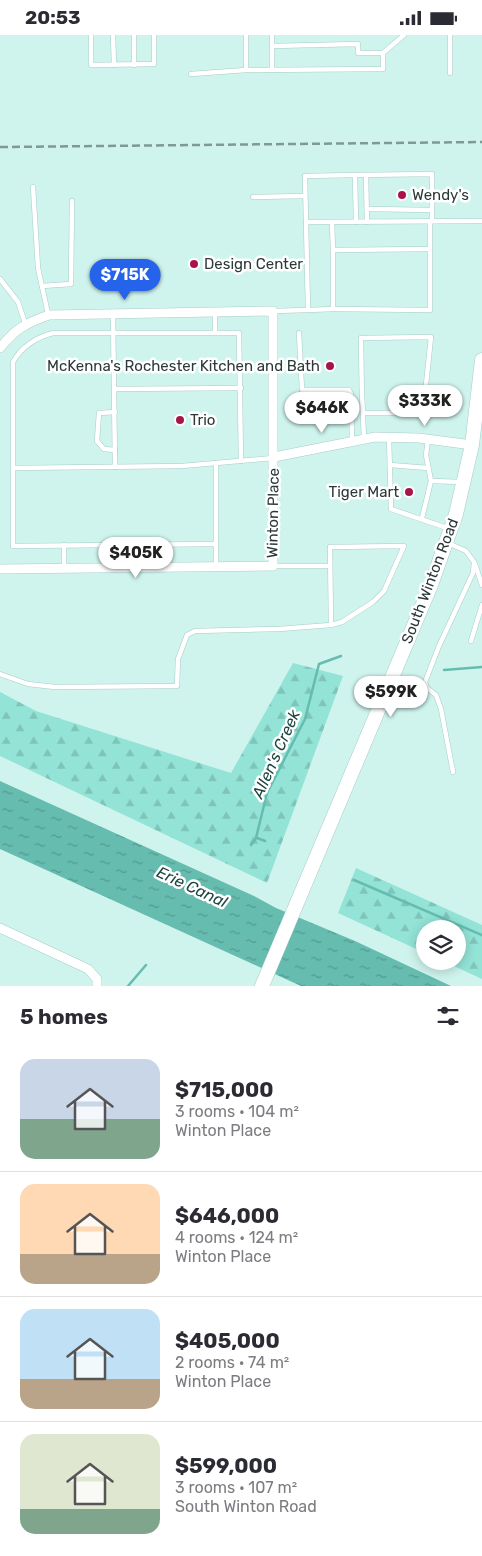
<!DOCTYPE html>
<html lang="en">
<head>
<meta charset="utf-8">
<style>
  :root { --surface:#fff; --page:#f7f7f7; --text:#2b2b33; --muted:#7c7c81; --line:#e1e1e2; --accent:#2563eb }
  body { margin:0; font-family:Rubik,sans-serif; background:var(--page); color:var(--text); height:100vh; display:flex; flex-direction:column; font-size:19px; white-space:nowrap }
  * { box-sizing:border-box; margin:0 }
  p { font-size:16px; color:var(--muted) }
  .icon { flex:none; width:28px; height:28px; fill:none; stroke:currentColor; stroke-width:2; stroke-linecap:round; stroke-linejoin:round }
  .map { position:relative; height:951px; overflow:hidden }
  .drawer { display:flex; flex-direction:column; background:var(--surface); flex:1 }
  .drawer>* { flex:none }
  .fabs { position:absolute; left:416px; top:885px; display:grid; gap:10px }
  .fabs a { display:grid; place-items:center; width:50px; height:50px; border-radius:50%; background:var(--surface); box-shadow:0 2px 12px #0003; font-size:25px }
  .price { position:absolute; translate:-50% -42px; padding:0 11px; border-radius:18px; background:#fff; color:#222; font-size:16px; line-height:32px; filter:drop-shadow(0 1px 2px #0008) }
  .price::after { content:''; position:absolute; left:50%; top:30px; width:15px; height:11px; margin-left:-8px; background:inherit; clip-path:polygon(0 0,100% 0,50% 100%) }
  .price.selected { background:var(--accent); color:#fff }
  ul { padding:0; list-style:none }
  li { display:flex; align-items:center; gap:15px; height:125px; padding:0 20px }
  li+li { border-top:1px solid var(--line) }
  li span { display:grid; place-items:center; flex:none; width:140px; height:100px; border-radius:15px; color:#555 }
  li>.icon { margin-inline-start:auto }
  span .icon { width:60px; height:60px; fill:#fffc; stroke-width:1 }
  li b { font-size:21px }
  h2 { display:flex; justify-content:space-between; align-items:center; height:60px; padding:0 20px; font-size:21px }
  .status { display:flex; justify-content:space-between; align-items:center; height:35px; padding:0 25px; background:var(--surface); direction:ltr }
  .status svg { height:14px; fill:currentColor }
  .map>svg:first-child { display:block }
</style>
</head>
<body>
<div class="status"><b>20:53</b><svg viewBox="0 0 49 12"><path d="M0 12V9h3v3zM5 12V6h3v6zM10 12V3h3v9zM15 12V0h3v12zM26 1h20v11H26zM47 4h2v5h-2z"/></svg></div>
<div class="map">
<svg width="482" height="951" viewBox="0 0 482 951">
  <defs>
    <pattern id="forest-firs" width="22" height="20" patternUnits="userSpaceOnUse" patternTransform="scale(1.25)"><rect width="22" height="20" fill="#93e3d7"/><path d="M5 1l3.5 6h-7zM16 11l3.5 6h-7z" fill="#7fc4b9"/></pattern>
    <pattern id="water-ripples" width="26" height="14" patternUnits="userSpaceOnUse" patternTransform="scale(1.25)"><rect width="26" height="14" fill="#65bcaf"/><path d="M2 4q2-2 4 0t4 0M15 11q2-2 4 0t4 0" fill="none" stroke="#539a8f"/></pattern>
  </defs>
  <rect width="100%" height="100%" fill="#cff4ee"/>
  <g fill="url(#forest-firs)">
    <path d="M293 628 343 641 267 848 0 721V657L36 676 231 738Z"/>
    <path d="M356 833 482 890V944L443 926H458V894H425V918L338 878Z"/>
  </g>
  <path fill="url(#water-ripples)" d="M0 746 254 861 276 873 355 906 451 951H301L0 814Z"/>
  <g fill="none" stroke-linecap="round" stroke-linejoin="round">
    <g stroke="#65bcaf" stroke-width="2.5">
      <path d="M444 635 482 632"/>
      <path d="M257 803 265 806"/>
      <path d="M251 810 256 803 267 758 305 684 319 629 341 621"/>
      <path d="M354 845 482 900"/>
      <path d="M128 951 146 930"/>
    </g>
    <defs>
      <g id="lane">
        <path d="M91 0V30L154 29V0"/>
        <path d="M113 0 114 30"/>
        <path d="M134 0V30"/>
        <path d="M246 0V35"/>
        <path d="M272 0V11L358 9V18H383L404 0"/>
        <path d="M450 0V38"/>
        <path d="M272 11V35"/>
        <path d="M191 39 246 35 383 34V18"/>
        <path d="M366 140 367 187"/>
        <path d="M33 152 38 233 48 279"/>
        <path d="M253 162 305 161"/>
        <path d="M367 174 432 175"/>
        <path d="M306 187 305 141 355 140"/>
        <path d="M332 187 333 215"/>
        <path d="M356 187 355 140 432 139V186"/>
        <path d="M0 244 18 267 25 288"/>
        <path d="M42 251 71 249 72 166"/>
        <path d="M333 274 430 275V214"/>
        <path d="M308 275 333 274V215L430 214V186"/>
        <path d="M273 276 308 275 306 187 482 186"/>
        <path d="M113 278 115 432"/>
        <path d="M215 297V277"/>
        <path d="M299 298 302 355H349L351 359 352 406"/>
        <path d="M114 354 241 353"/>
        <path d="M115 377 99 378 97 406 104 414 115 415"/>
        <path d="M363 378H423L431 302 361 303C361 336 362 370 364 404"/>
        <path d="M389 402 391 474 450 494"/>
        <path d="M216 428V532"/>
        <path d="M390 430 428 433"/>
        <path d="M13 433 182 431 273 423"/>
        <path d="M431 446 462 447"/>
        <path d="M422 483 431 446 426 420 428 404"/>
        <path d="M448 508 466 516 474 527 473 538 439 611 425 647 427 653 436 660 441 674 453 737"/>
        <path d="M216 509 13 511V327C21 312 37 302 53 298H239L241 426"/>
        <path d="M64 510V533"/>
        <path d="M141 510V532"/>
        <path d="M475 529 482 550"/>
        <path d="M273 531H330"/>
        <path d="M471 606 482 570"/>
        <path d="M0 639 28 649 55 652 177 651 178 624 187 600 195 596 279 594 331 590 342 587 373 567 384 556 404 511 330 512 331 590"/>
      </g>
      <g id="street">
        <path d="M0 313C15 294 26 288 49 280L273 276V531L0 534"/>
        <path d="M274 422 375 402 419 403 472 410"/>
        <path d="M0 893 88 934 97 944V951"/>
      </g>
      <path id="secondary" d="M262 951 431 550 456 479 472 410 482 325"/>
    </defs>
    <use href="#lane" stroke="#a8ccc6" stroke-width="5.5"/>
    <use href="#street" stroke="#a8ccc6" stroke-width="10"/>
    <use href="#secondary" stroke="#a8ccc6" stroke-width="15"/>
    <use href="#lane" stroke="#fff" stroke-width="4.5"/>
    <use href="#street" stroke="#fff" stroke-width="9"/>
    <use href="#secondary" stroke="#fff" stroke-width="14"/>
    <path stroke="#7f9995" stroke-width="2.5" stroke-dasharray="8 4" stroke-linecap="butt" d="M0 112 482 107"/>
  </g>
  <g fill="#a91448" stroke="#fff" stroke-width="2">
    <circle cx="402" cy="160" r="5"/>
    <circle cx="194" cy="229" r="5"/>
    <circle cx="330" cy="331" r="5"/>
    <circle cx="180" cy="385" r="5"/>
    <circle cx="409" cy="457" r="5"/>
  </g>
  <g text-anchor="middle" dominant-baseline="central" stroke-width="5" stroke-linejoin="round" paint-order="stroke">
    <g font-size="15" fill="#2b3a38" stroke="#fff" text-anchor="start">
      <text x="412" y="160">Wendy's</text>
      <text x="204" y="229">Design Center</text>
      <text x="320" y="331" text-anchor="end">McKenna's Rochester Kitchen and Bath</text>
      <text x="190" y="385">Trio</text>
      <text x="399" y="457" text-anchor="end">Tiger Mart</text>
    </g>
    <g font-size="15" fill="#2b3a38" stroke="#fff">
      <text transform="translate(273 478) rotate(-89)">Winton Place</text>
      <text transform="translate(430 546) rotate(-69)">South Winton Road</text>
    </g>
    <g font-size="16" font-style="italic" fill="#1e4641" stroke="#fff">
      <text transform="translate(276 719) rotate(-66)">Allen's Creek</text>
      <text transform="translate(192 852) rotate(25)">Erie Canal</text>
    </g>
  </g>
</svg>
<div class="fabs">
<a><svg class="icon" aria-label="layers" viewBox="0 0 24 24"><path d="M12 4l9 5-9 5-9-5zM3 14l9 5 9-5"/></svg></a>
</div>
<b class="price selected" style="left:125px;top:266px">$715K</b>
<b class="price" style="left:425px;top:392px">$333K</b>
<b class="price" style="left:322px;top:399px">$646K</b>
<b class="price" style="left:136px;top:544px">$405K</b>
<b class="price" style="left:391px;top:683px">$599K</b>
</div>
<section class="drawer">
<h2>5 homes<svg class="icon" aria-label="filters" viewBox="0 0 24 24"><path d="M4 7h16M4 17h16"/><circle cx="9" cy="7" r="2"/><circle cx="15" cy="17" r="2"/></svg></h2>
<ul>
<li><span style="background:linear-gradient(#c9d6e8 60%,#7fa58c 0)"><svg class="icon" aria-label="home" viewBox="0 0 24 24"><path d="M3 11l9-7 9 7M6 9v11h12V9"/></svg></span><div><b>$715,000</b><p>3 rooms · 104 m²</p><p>Winton Place</p></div></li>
<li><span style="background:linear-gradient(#ffd9b3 70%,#b9a48a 0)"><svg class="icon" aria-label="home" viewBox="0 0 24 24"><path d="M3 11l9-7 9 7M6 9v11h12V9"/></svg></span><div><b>$646,000</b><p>4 rooms · 124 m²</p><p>Winton Place</p></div></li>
<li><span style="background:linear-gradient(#bfe0f5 70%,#b9a48a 0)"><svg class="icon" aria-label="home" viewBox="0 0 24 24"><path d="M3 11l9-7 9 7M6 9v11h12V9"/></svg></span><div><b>$405,000</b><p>2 rooms · 74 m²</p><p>Winton Place</p></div></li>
<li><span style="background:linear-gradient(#dfe7d0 75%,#7fa58c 0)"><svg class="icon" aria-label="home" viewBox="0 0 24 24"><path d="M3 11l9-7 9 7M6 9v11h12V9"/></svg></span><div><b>$599,000</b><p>3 rooms · 107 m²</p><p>South Winton Road</p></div></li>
</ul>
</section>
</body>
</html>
